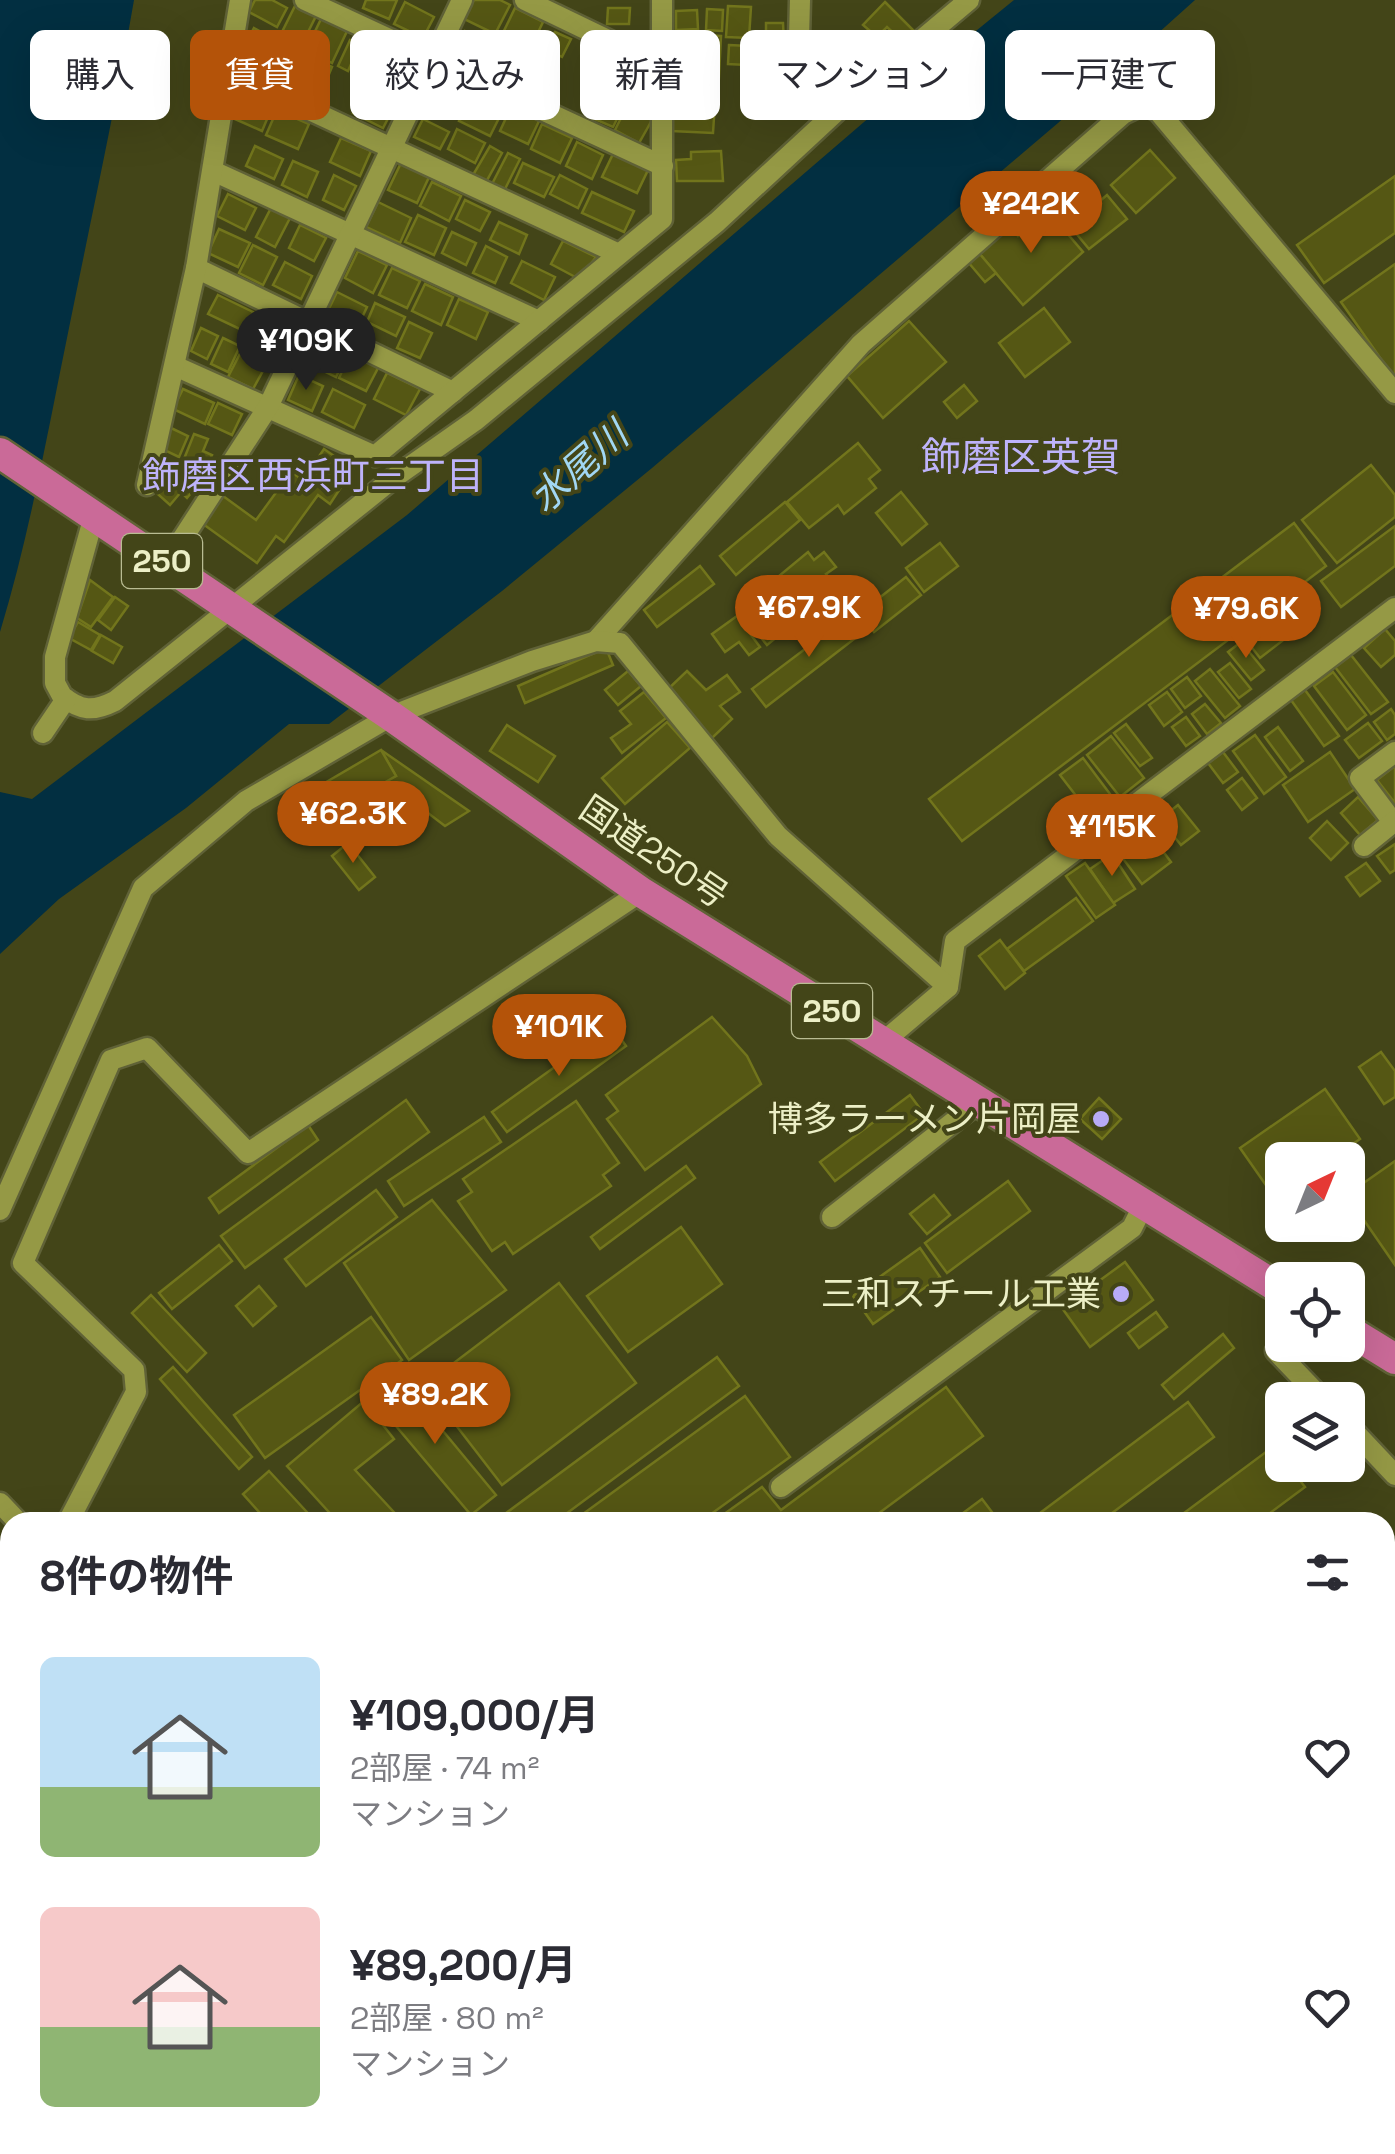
<!DOCTYPE html>
<html lang="ja">
<head>
<meta charset="utf-8">
<style>
  :root { --surface:#fff; --page:#f2f2f3; --text:#2b2b33; --muted:#7c7c81; --accent:#b45309 }
  body { margin:0; font-family:"Space Grotesk","Noto Sans JP",sans-serif; background:var(--page); color:var(--text); height:100vh; display:flex; flex-direction:column; font-size:38px; white-space:nowrap }
  * { box-sizing:border-box; margin:0 }
  p { font-size:32px; color:var(--muted) }
  .icon { flex:none; width:55px; height:55px; fill:none; stroke:currentColor; stroke-width:2; stroke-linecap:round; stroke-linejoin:round }
  .map { position:relative; flex:1; overflow:hidden }
  .details { position:absolute; left:0px; top:1512px; width:1395px; height:642px; display:flex; flex-direction:column; background:var(--surface); border-radius:30px 30px 0 0; box-shadow:0 10px 40px #0002 }
  .details>* { flex:none }
  .top-card { position:absolute; left:30px; top:30px; width:1335px; height:90px; display:flex; gap:20px }
  .needle { width:65px; rotate:43deg }
  .controls { position:absolute; left:1265px; top:1142px; display:grid; gap:20px }
  .controls a { display:grid; place-items:center; width:100px; height:100px; border-radius:15px; background:var(--surface); box-shadow:0 10px 40px #0002; font-size:50px }
  .price { position:absolute; translate:-50% -85px; padding:0 22px; border-radius:35px; background:var(--accent); color:#fff; font-size:32px; line-height:65px; filter:drop-shadow(0 2px 5px #0008) }
  .price::after { content:''; position:absolute; left:50%; top:60px; width:30px; height:22px; margin-left:-15px; background:inherit; clip-path:polygon(0 0,100% 0,50% 100%) }
  .price.current { background:#222; color:#fff }
  ul { padding:0; list-style:none }
  li { display:flex; align-items:center; gap:30px; height:250px; padding:0 40px }
  li span { display:grid; place-items:center; flex:none; width:280px; height:200px; border-radius:15px; color:#555 }
  li>.icon { margin-inline-start:auto }
  span .icon { width:120px; height:120px; fill:#fffc; stroke-width:1 }
  li b { font-size:42px }
  h2 { display:flex; justify-content:space-between; align-items:center; height:120px; padding:0 40px; font-size:42px }
  .chip { padding:0 35px; border-radius:15px; background:var(--surface); box-shadow:0 10px 40px #0002; font-size:35px; line-height:90px }
  .chip.current { background:var(--accent); color:#fff }
  .map>svg:first-child { display:block }
</style>
</head>
<body>
<div class="map">
<svg width="1395" height="2154" viewBox="0 0 1395 2154">
  <rect width="100%" height="100%" fill="#434518"/>
  <g fill="#022f41">
    <path d="M0 0H134C115 110 91 219 69 328 48 430 30 533 0 632Z"/>
    <path d="M1014 0H1195L1058 123 652 468 502 591 329 724H289L186 808 59 899 0 954V792L32 799 407 515 864 122Z"/>
  </g>
  <g fill="#555714" stroke="#72751c" stroke-width="2.5">
    <path d="M255 0H272L287 8 277 27 249 12Z"/>
    <path d="M366 0H397L389 19 363 8Z"/>
    <path d="M474 0H500L510 5 495 34 464 19Z"/>
    <path d="M405 2 434 17 423 38 394 24Z"/>
    <path d="M885 2 915 32 904 43 887 27 877 37 863 25Z"/>
    <path d="M295 6 316 16 301 46 280 36Z"/>
    <path d="M728 6 751 7 749 38 726 37Z"/>
    <path d="M515 8 543 22 529 51 501 37Z"/>
    <path d="M608 8H630L629 24H607Z"/>
    <path d="M707 9 723 10 722 31 706 30Z"/>
    <path d="M697 10 698 29 676 30V11Z"/>
    <path d="M322 17 348 29 332 63 306 50Z"/>
    <path d="M766 23H783L784 44 766 45Z"/>
    <path d="M254 28 276 40 261 69 238 57Z"/>
    <path d="M465 31 490 44 478 68 453 55Z"/>
    <path d="M555 32 571 39 562 57 546 50Z"/>
    <path d="M683 34 721 36 718 96 680 94Z"/>
    <path d="M369 37 381 43 365 77 353 71Z"/>
    <path d="M350 40 360 44 348 71 338 66Z"/>
    <path d="M281 42 301 51 291 74 271 65Z"/>
    <path d="M495 45 524 59 512 83 483 68Z"/>
    <path d="M729 45 748 46 747 65 728 64Z"/>
    <path d="M757 49 783 51 782 68 756 67Z"/>
    <path d="M385 51 411 64 400 89 373 76Z"/>
    <path d="M306 55 332 67 322 91 295 80Z"/>
    <path d="M618 56 646 69 637 87 609 74Z"/>
    <path d="M530 61 558 75 545 101 517 87Z"/>
    <path d="M440 75 469 90 457 115 428 101Z"/>
    <path d="M367 85 397 101 383 128 353 113Z"/>
    <path d="M474 91 505 106 490 136 459 121Z"/>
    <path d="M246 93 273 105 262 131 235 119Z"/>
    <path d="M600 96 623 107 613 127 590 117Z"/>
    <path d="M674 100 715 102 713 133 672 131Z"/>
    <path d="M627 106 652 120 639 143 615 130Z"/>
    <path d="M511 107 539 121 528 144 500 131Z"/>
    <path d="M277 110 309 124 298 149 266 135Z"/>
    <path d="M423 119 449 132 440 149 414 137Z"/>
    <path d="M542 124 572 138 560 163 531 149Z"/>
    <path d="M457 129 485 143 475 163 448 149Z"/>
    <path d="M341 138 371 151 360 176 330 162Z"/>
    <path d="M577 142 603 155 592 179 566 166Z"/>
    <path d="M255 146 283 159 274 179 246 166Z"/>
    <path d="M490 146 502 153 486 182 473 175Z"/>
    <path d="M1150 150 1175 178 1136 213 1111 185Z"/>
    <path d="M721 151 723 181H677L676 160 691 159V152Z"/>
    <path d="M508 153 520 159 504 191 492 184Z"/>
    <path d="M613 154 648 170 637 193 602 177Z"/>
    <path d="M293 161 318 172 307 197 282 185Z"/>
    <path d="M401 163 429 177 417 203 388 190Z"/>
    <path d="M523 163 554 177 544 197 514 183Z"/>
    <path d="M334 175 356 186 344 210 323 200Z"/>
    <path d="M560 175 587 189 578 208 550 194Z"/>
    <path d="M1395 176V233L1324 283 1297 245Z"/>
    <path d="M432 182 461 196 449 221 420 206Z"/>
    <path d="M592 192 634 211 624 232 582 213Z"/>
    <path d="M228 194 256 208 245 230 217 216Z"/>
    <path d="M1107 195 1127 219 1089 249 1070 226Z"/>
    <path d="M465 200 490 212 480 231 456 219Z"/>
    <path d="M378 202 411 218 400 243 366 227Z"/>
    <path d="M271 208 290 218 275 247 256 237Z"/>
    <path d="M1048 211 1083 252 1023 305 978 252 1009 226 1018 236Z"/>
    <path d="M418 215 446 228 434 255 405 242Z"/>
    <path d="M499 222 527 235 519 254 490 240Z"/>
    <path d="M300 225 326 238 314 261 289 248Z"/>
    <path d="M219 229 250 243 238 267 208 253Z"/>
    <path d="M452 232 476 243 466 265 442 253Z"/>
    <path d="M563 241 596 257 579 279 551 264Z"/>
    <path d="M253 245 277 257 263 285 239 273Z"/>
    <path d="M486 246 507 257 495 283 473 273Z"/>
    <path d="M358 251 387 265 373 293 345 278Z"/>
    <path d="M979 253 996 273 985 282 968 262Z"/>
    <path d="M522 261 555 277 544 300 511 283Z"/>
    <path d="M285 262 312 276 301 299 273 285Z"/>
    <path d="M1395 264V379L1341 302Z"/>
    <path d="M392 268 420 281 407 308 379 295Z"/>
    <path d="M425 284 453 297 441 325 412 311Z"/>
    <path d="M337 292 367 307 356 330 326 315Z"/>
    <path d="M218 295 253 312 244 331 208 314Z"/>
    <path d="M459 299 488 312 476 339 447 325Z"/>
    <path d="M375 303 405 317 396 336 367 322Z"/>
    <path d="M1044 308 1070 342 1025 377 999 343Z"/>
    <path d="M261 311 290 325 277 351 248 336Z"/>
    <path d="M909 321 946 362 883 418 847 376Z"/>
    <path d="M409 322 432 333 420 358 397 348Z"/>
    <path d="M201 328 218 336 207 359 191 351Z"/>
    <path d="M315 337 348 353 336 377 303 361Z"/>
    <path d="M223 338 240 346 228 372 211 364Z"/>
    <path d="M244 346 261 355 256 365 264 369 253 389 228 377Z"/>
    <path d="M350 354 378 368 366 391 339 378Z"/>
    <path d="M387 373 420 389 406 415 374 399Z"/>
    <path d="M299 375 323 386 312 411 288 400Z"/>
    <path d="M964 385 977 401 957 418 944 402Z"/>
    <path d="M183 389 214 403 205 424 173 409Z"/>
    <path d="M333 389 365 405 354 428 322 412Z"/>
    <path d="M218 403 242 414 232 435 208 424Z"/>
    <path d="M171 428 188 436 179 457 162 449Z"/>
    <path d="M194 434 208 439 203 451 212 455 205 469 184 459Z"/>
    <path d="M858 443 880 470 869 479 876 488 844 514 838 505 809 528 787 502Z"/>
    <path d="M324 449 353 469 330 504 318 495 284 542 276 536 257 563 203 524 223 496 256 520 291 472 303 480Z"/>
    <path d="M1371 465 1395 495V517L1337 563 1302 520Z"/>
    <path d="M171 466 196 487 187 498 181 492 170 505 151 488Z"/>
    <path d="M901 492 927 524 902 545 876 513Z"/>
    <path d="M785 502 800 520 736 575 720 556Z"/>
    <path d="M1294 523 1326 566 962 841 929 799Z"/>
    <path d="M1395 526V566L1341 607 1321 581Z"/>
    <path d="M940 543 958 566 924 592 906 568Z"/>
    <path d="M808 552 814 560 824 552 836 567 826 574 837 588 767 645 738 610Z"/>
    <path d="M700 566 714 584 657 627 644 610Z"/>
    <path d="M906 577 921 595 874 632 860 613Z"/>
    <path d="M90 580 113 597 91 627 77 618Z"/>
    <path d="M115 597 128 606 111 630 98 620Z"/>
    <path d="M854 612 867 629 766 707 752 689Z"/>
    <path d="M737 616 760 647 749 655 739 642 725 652 712 634Z"/>
    <path d="M1265 619 1282 641 1260 658 1243 636Z"/>
    <path d="M78 622 100 635 91 650 69 638Z"/>
    <path d="M1385 629 1395 641V655L1381 667 1364 648Z"/>
    <path d="M101 635 122 647 113 663 92 651Z"/>
    <path d="M1241 642 1264 670 1251 680 1228 652Z"/>
    <path d="M606 648 613 665 525 703 518 686Z"/>
    <path d="M1351 655 1388 702 1371 714 1335 667Z"/>
    <path d="M1230 663 1251 689 1239 698 1218 672Z"/>
    <path d="M1210 669 1240 706 1225 718 1195 681Z"/>
    <path d="M628 671 641 686 618 705 605 690Z"/>
    <path d="M687 671 706 690 727 675 740 692 720 706 732 719 712 738 667 690Z"/>
    <path d="M1333 672 1366 715 1347 730 1314 686Z"/>
    <path d="M1187 677 1201 696 1185 708 1171 689Z"/>
    <path d="M1305 690 1339 736 1324 746 1291 700Z"/>
    <path d="M644 692 666 718 622 753 611 738 631 724 620 711Z"/>
    <path d="M1167 692 1182 712 1164 726 1149 705Z"/>
    <path d="M1205 704 1221 723 1207 734 1192 714Z"/>
    <path d="M1391 709 1395 715V734L1387 740 1374 722Z"/>
    <path d="M1186 717 1200 736 1186 746 1172 727Z"/>
    <path d="M667 722 690 748 625 804 602 778Z"/>
    <path d="M1368 723 1382 741 1359 758 1345 740Z"/>
    <path d="M1126 724 1152 758 1140 766 1114 733Z"/>
    <path d="M507 725 555 756 538 782 490 751Z"/>
    <path d="M1278 727 1303 761 1290 771 1265 737Z"/>
    <path d="M1255 735 1286 777 1264 794 1233 751Z"/>
    <path d="M1111 736 1144 778 1120 797 1087 755Z"/>
    <path d="M381 750 469 811 445 826 386 781 396 776Z"/>
    <path d="M381 750 396 776 320 819 306 794Z"/>
    <path d="M1223 752 1238 772 1223 783 1208 763Z"/>
    <path d="M1330 752 1355 789 1308 822 1283 785Z"/>
    <path d="M1083 758 1116 802 1094 819 1060 775Z"/>
    <path d="M1395 766V803L1377 780Z"/>
    <path d="M1242 778 1257 798 1242 810 1227 790Z"/>
    <path d="M1358 797 1378 820 1360 835 1341 813Z"/>
    <path d="M1178 805 1199 831 1181 845 1160 819Z"/>
    <path d="M1327 821 1348 843 1331 860 1310 838Z"/>
    <path d="M1144 826 1171 862 1142 884 1115 848Z"/>
    <path d="M348 843 375 877 359 890 332 856Z"/>
    <path d="M1395 844V870L1390 873 1377 856Z"/>
    <path d="M1112 854 1135 889 1113 903 1090 869Z"/>
    <path d="M1085 863 1115 905 1096 918 1066 876Z"/>
    <path d="M1366 863 1380 881 1360 896 1346 877Z"/>
    <path d="M1076 898 1093 921 1024 971 1007 949Z"/>
    <path d="M1000 940 1025 973 1005 989 979 956Z"/>
    <path d="M712 1017 747 1056 761 1084 645 1170 607 1119 618 1111 606 1095Z"/>
    <path d="M612 1026 626 1046 507 1132 492 1112Z"/>
    <path d="M1381 1052 1395 1071V1097L1384 1104 1359 1067Z"/>
    <path d="M1325 1089 1360 1139 1330 1160H1282V1193L1275 1198 1240 1148Z"/>
    <path d="M910 1095 924 1114 835 1181 820 1162Z"/>
    <path d="M1099 1098 1121 1119 1102 1139 1080 1119Z"/>
    <path d="M406 1100 429 1132 245 1268 221 1236Z"/>
    <path d="M576 1101 619 1163 603 1175 611 1186 513 1254 505 1242 492 1251 458 1201 472 1192 463 1179Z"/>
    <path d="M484 1117 501 1142 404 1206 388 1181Z"/>
    <path d="M308 1125 318 1140 219 1213 209 1198Z"/>
    <path d="M1395 1161V1265L1348 1197V1194Z"/>
    <path d="M686 1166 695 1178 600 1249 591 1237Z"/>
    <path d="M1008 1181 1030 1211 947 1273 925 1243Z"/>
    <path d="M376 1190 397 1217 306 1286 285 1259Z"/>
    <path d="M934 1195 950 1215 927 1234 910 1214Z"/>
    <path d="M432 1200 506 1290 409 1360 344 1263Z"/>
    <path d="M681 1227 722 1284 628 1352 587 1296Z"/>
    <path d="M219 1245 232 1261 172 1309 159 1293Z"/>
    <path d="M920 1248 940 1277 873 1324 853 1296Z"/>
    <path d="M1125 1262 1153 1300 1090 1347 1062 1308Z"/>
    <path d="M559 1283 636 1383 502 1485 425 1385Z"/>
    <path d="M259 1286 276 1306 253 1326 236 1306Z"/>
    <path d="M151 1295 206 1353 187 1372 132 1313Z"/>
    <path d="M1156 1312 1167 1327 1139 1348 1128 1333Z"/>
    <path d="M371 1317 402 1360 265 1458 234 1415Z"/>
    <path d="M1223 1334 1234 1348 1174 1399 1162 1385Z"/>
    <path d="M717 1357 739 1386 555 1522H494Z"/>
    <path d="M173 1367 252 1457 239 1469 160 1379Z"/>
    <path d="M400 1379 496 1495 471 1515 374 1400Z"/>
    <path d="M946 1387 983 1436 867 1522H713L762 1487 781 1510Z"/>
    <path d="M745 1396 790 1457 700 1522H572Z"/>
    <path d="M364 1401 394 1439 355 1470 403 1522H338L287 1466Z"/>
    <path d="M1188 1402 1214 1437 1100 1522H1028Z"/>
    <path d="M1274 1446 1282 1457V1465H1288L1305 1487 1258 1522H1172Z"/>
    <path d="M269 1471 316 1522H268L243 1494Z"/>
    <path d="M982 1499 998 1520 994 1522H951Z"/>
    <path d="M1395 1552V1620L1385 1627V1560Z"/>
    <path d="M6 1784 10 1787V2145H618L627 2154H0V1790Z"/>
    <path d="M994 2145H1019L1037 2154H990Z"/>
  </g>
  <g fill="none" stroke-linecap="round" stroke-linejoin="round">
    <defs>
      <g id="minor">
        <path d="M305 0 663 166"/>
        <path d="M525 0 662 66"/>
        <path d="M800 0 799 39 838 110"/>
        <path d="M228 72 619 254"/>
        <path d="M213 171 539 321"/>
        <path d="M196 268 453 392"/>
        <path d="M175 366 375 456 662 219V0"/>
        <path d="M147 485 196 268 240 0"/>
        <path d="M94 516 55 657V683L62 696C81 711 93 712 115 701L395 477 476 420 717 222 838 110 969 0"/>
        <path d="M166 564 268 407 462 0"/>
        <path d="M596 641 861 344 1123 114 1144 104 1158 111 1395 393"/>
        <path d="M43 733 66 699"/>
        <path d="M1393 822 1360 778 1395 752"/>
        <path d="M1364 846 1395 821"/>
        <path d="M883 1042 948 987 955 941 1395 608"/>
        <path d="M0 1210 143 888 246 801 391 716 532 661 596 641 620 643 778 836 948 987"/>
        <path d="M832 1217 979 1102"/>
        <path d="M1282 1344 1276 1351 1323 1400"/>
        <path d="M1348 1425 1395 1475"/>
        <path d="M781 1487 1132 1228 1144 1204"/>
        <path d="M0 1503 18 1522"/>
        <path d="M68 1522 136 1392 134 1370 23 1263 111 1060 147 1048 248 1153 641 892"/>
        <path d="M0 1747 10 1736"/>
        <path d="M1385 1892 1395 1875"/>
        <path d="M659 2145 668 2154"/>
        <path d="M1297 2145 1316 2154"/>
        <path d="M1228 2154 1234 2145"/>
      </g>
      <g id="highway">
        <path d="M0 453 391 716 641 892 1282 1290"/>
        <path d="M1348 1330 1395 1359"/>
      </g>
    </defs>
    <use href="#minor" stroke="#606237" stroke-width="25"/>
    <use href="#highway" stroke="#606237" stroke-width="35"/>
    <use href="#minor" stroke="#959945" stroke-width="20"/>
    <use href="#highway" stroke="#ca6a98" stroke-width="30"/>
  </g>
  <g fill="#b8abf7" stroke="#434518" stroke-width="4">
    <circle cx="1101" cy="1119" r="10"/>
    <circle cx="1121" cy="1294" r="10"/>
  </g>
  <g text-anchor="middle" dominant-baseline="central" stroke-width="8" stroke-linejoin="round" paint-order="stroke">
    <g fill="#434518" stroke="#b9bc92" stroke-width="2.5">
      <rect x="122" y="534" width="80" height="54" rx="8"/>
      <rect x="792" y="984" width="80" height="54" rx="8"/>
    </g>
    <g font-size="32" font-weight="bold" fill="#ecefc6">
      <text x="162" y="561">250</text>
      <text x="832" y="1011">250</text>
    </g>
    <g font-size="35" fill="#ecefc6" stroke="#434518">
      <text transform="translate(654 852) rotate(34)">国道250号</text>
    </g>
    <g font-size="35" fill="#ecefc6" stroke="#434518" text-anchor="end">
      <text x="1081" y="1119">博多ラーメン片岡屋</text>
      <text x="1101" y="1294">三和スチール工業</text>
    </g>
    <g font-size="38" font-style="italic" fill="#a1d7f4" stroke="#434518">
      <text transform="translate(579 467) rotate(-41)">水尾川</text>
    </g>
    <g font-size="38" fill="#beb3fa" stroke="#434518">
      <text x="313" y="476">飾磨区西浜町三丁目</text>
    </g>
    <g font-size="40" fill="#beb3fa" stroke="#434518">
      <text x="1021" y="457">飾磨区英賀</text>
    </g>
  </g>
</svg>
<div class="controls">
<a><svg class="needle" viewBox="-14 -14 28 28"><path d="M0-13l5 13h-10z" fill="#e53935"/><path d="M0 13l5-13h-10z" fill="#7c7c81"/></svg></a>
<a><svg class="icon" aria-label="locate" viewBox="0 0 24 24"><circle cx="12" cy="12" r="6"/><path d="M12 2v4M12 18v4M2 12h4M18 12h4"/></svg></a>
<a><svg class="icon" aria-label="layers" viewBox="0 0 24 24"><path d="M12 4l9 5-9 5-9-5zM3 14l9 5 9-5"/></svg></a>
</div>
<b class="price" style="left:1031px;top:256px">¥242K</b>
<b class="price current" style="left:306px;top:393px">¥109K</b>
<b class="price" style="left:809px;top:660px">¥67.9K</b>
<b class="price" style="left:1246px;top:661px">¥79.6K</b>
<b class="price" style="left:353px;top:866px">¥62.3K</b>
<b class="price" style="left:1112px;top:879px">¥115K</b>
<b class="price" style="left:559px;top:1079px">¥101K</b>
<b class="price" style="left:435px;top:1447px">¥89.2K</b>
<div class="top-card">
<a class="chip">購入</a>
<a class="chip current">賃貸</a>
<a class="chip">絞り込み</a>
<a class="chip">新着</a>
<a class="chip">マンション</a>
<a class="chip">一戸建て</a>
</div>
<section class="details">
<h2>8件の物件<svg class="icon" aria-label="filters" viewBox="0 0 24 24"><path d="M4 7h16M4 17h16"/><circle cx="9" cy="7" r="2"/><circle cx="15" cy="17" r="2"/></svg></h2>
<ul>
<li><span style="background:linear-gradient(#bfe0f5 65%,#8fb573 0)"><svg class="icon" aria-label="home" viewBox="0 0 24 24"><path d="M3 11l9-7 9 7M6 9v11h12V9"/></svg></span><div><b>¥109,000/月</b><p>2部屋 · 74 m²</p><p>マンション</p></div><svg class="icon" aria-label="heart" viewBox="0 0 24 24"><path d="M12 20l-8-8c-3-5 5-10 8-4 3-6 11-1 8 4z"/></svg></li>
<li><span style="background:linear-gradient(#f6c9c9 60%,#8fb573 0)"><svg class="icon" aria-label="home" viewBox="0 0 24 24"><path d="M3 11l9-7 9 7M6 9v11h12V9"/></svg></span><div><b>¥89,200/月</b><p>2部屋 · 80 m²</p><p>マンション</p></div><svg class="icon" aria-label="heart" viewBox="0 0 24 24"><path d="M12 20l-8-8c-3-5 5-10 8-4 3-6 11-1 8 4z"/></svg></li>
</ul>
</section>
</div>
</body>
</html>
